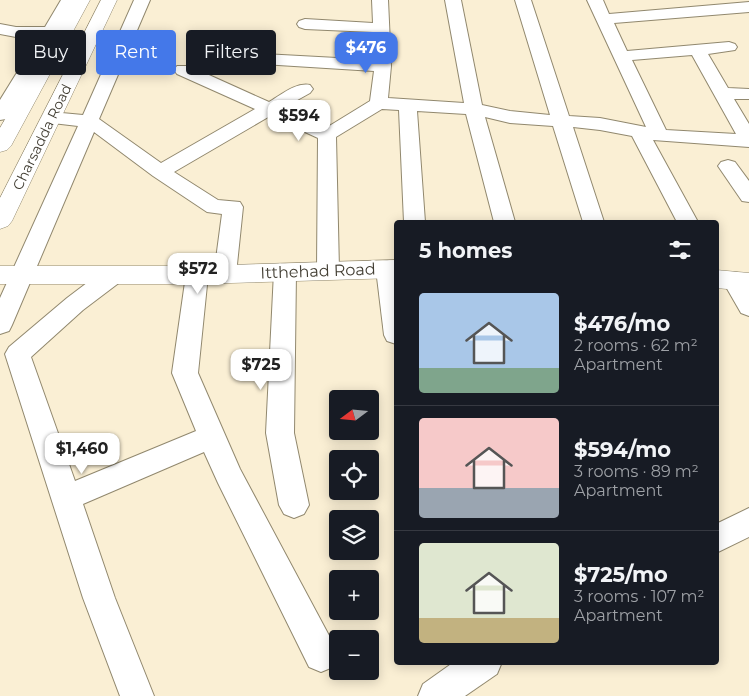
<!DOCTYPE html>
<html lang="en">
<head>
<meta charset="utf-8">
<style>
  :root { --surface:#171b24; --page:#20242c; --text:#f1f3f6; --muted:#9ea1a6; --line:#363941; --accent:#4478e9 }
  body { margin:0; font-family:Montserrat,sans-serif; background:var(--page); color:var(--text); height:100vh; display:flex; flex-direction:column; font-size:19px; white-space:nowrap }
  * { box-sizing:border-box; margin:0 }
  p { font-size:16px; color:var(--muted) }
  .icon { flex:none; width:28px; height:28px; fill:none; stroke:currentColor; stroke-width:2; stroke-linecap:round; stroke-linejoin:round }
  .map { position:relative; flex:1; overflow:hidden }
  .sheet { position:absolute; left:394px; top:220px; width:325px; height:445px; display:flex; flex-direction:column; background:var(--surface); border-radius:5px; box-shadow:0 2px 12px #0003 }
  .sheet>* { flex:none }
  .guide { position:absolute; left:15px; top:30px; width:304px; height:45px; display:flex; gap:10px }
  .needle { width:32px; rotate:254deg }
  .buttons { position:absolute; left:329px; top:390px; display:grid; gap:10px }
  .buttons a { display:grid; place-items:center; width:50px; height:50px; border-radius:5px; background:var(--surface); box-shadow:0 2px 12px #0003; font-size:25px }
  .price { position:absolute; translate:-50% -42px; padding:0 11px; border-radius:10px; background:#fff; color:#222; font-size:16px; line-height:32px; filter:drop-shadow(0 1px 2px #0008) }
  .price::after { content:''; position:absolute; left:50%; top:30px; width:15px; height:11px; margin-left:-8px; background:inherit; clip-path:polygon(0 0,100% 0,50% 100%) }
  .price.on { background:var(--accent); color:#fff }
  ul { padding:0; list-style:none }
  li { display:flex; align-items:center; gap:15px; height:125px; padding:0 25px }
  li+li { border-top:1px solid var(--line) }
  li span { display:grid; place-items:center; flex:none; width:140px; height:100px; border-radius:5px; color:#555 }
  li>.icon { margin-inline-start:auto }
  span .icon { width:60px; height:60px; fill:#fffc; stroke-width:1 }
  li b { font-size:21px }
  h2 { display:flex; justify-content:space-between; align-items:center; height:60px; padding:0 25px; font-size:21px }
  .tag { padding:0 18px; border-radius:5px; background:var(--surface); box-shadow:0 2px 12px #0003; font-size:18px; line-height:45px }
  .tag.on { background:var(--accent); color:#fff }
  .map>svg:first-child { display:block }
</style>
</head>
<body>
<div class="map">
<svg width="749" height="696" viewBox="0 0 749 696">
  <rect width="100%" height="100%" fill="#faefd4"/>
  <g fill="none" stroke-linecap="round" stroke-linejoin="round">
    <defs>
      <g id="minor">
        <path d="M61 0H77L61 27 70 29 72 32 70 35 55 37 9 115 6 119 0 120V100L39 37H16L0 34V24L16 27H45Z"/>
        <path d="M134 0H150L99 119 161 163 255 109 177 74 174 70 177 66H189L269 102C281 95 296 82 310 85L313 89 310 93 283 108 326 128 370 101 374 71 246 63 240 62 238 58 240 54 246 53 374 60 373 32 305 29 299 27 297 24 299 21 305 19 373 23 372 0H388L391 66 388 98 464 103 445 0H461L482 105 510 111 550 115 515 0H531L569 116 600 118 646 127 587 0H603L609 14 749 2V12L614 23 627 51 729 42 735 44 737 47 735 50 708 54 728 88 749 89V99H734L749 124V147L653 140 698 222H677L632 136 600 130 573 127 604 222H583L553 126 510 123 485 117 515 222H494L466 114 417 111 425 222H404L399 110 382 109 336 137 339 270 336 276 328 278 320 276 317 270 318 138 270 116 174 172 218 200 240 202 243 207 236 274 233 280 225 282 217 280 214 274 222 214 207 212 153 176 94 132 12 325 9 331 0 334V298L78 126 44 122 42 118 44 114 51 112 83 115ZM692 55 736 134 666 130 632 60Z"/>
        <path d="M728 160 735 162 749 181V202L742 201 718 166 721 162Z"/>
        <path d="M387 261 396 265V344L387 341 384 335 376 269 379 263Z"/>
        <path d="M285 264 293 266 296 272 294 433 309 505 304 514 294 518 284 514 279 505 266 433 274 272 277 266Z"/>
        <path d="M197 267 205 269 208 275 198 373 240 469 333 643 338 656 333 667 321 672 309 667 218 483 204 452 83 504 115 598 154 696H120L83 598 5 354 9 347 67 298 104 270 112 268 120 270 123 276 120 282 83 310 31 357 75 481 196 431 172 373 186 275 189 269Z"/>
        <path d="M734 272 742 274 749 286V316L741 313 722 280 726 274Z"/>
        <path d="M749 508V537L716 553V524Z"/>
        <path d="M454 662H502L497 674 465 696H418L423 684Z"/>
      </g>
      <g id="tertiary">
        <path d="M396 260V278L197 284H0V266H197Z"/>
        <path d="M716 270 749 273V291L716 288Z"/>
      </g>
      <g id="trunk">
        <path d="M74 0H90L11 146 7 150 0 152V128Z"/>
        <path d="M101 0H117L12 221 8 226 0 229V198Z"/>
      </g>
    </defs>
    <use href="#minor" stroke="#91886e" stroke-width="2"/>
    <use href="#tertiary" stroke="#91886e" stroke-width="1"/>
    <use href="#trunk" stroke="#91886e" stroke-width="1"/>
    <use href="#minor" fill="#fff" fill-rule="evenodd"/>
    <use href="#tertiary" fill="#fff" fill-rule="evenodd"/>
    <use href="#trunk" fill="#fff" fill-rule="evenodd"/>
  </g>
  <g text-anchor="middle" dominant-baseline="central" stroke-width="4.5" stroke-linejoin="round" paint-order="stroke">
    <g font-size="14" fill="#403c31" stroke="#fff">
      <text transform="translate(42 137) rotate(-64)">Charsadda Road</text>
    </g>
    <g font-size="16" fill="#403c31" stroke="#fff">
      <text transform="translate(318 271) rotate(-2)">Itthehad Road</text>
    </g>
  </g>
</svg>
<div class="buttons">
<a><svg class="needle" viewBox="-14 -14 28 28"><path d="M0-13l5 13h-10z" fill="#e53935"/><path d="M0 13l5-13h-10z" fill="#9ea1a6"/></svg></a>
<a><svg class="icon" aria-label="locate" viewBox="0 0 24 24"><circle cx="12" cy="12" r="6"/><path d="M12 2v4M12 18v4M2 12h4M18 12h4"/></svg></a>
<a><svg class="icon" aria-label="layers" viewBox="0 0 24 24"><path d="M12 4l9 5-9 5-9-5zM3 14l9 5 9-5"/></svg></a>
<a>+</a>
<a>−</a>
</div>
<b class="price on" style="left:366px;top:74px">$476</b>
<b class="price" style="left:299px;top:142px">$594</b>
<b class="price" style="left:198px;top:295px">$572</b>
<b class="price" style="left:261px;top:391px">$725</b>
<b class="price" style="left:82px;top:475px">$1,460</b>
<div class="guide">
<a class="tag">Buy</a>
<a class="tag on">Rent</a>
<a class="tag">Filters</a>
</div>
<section class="sheet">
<h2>5 homes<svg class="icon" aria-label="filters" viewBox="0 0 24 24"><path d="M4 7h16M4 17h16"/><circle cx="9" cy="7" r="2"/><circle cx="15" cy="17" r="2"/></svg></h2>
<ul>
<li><span style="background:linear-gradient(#a9c7e8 75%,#7fa58c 0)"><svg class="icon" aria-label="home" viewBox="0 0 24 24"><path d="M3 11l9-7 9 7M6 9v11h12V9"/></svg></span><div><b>$476/mo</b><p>2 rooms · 62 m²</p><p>Apartment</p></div></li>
<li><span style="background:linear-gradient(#f6c9c9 70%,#9aa5b1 0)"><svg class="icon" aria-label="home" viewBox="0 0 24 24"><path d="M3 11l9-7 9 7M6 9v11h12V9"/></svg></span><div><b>$594/mo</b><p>3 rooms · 89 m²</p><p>Apartment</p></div></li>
<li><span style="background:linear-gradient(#dfe7d0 75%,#c2b280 0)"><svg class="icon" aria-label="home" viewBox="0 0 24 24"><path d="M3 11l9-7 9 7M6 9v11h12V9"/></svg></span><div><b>$725/mo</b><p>3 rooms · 107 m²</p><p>Apartment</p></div></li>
</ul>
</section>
</div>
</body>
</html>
